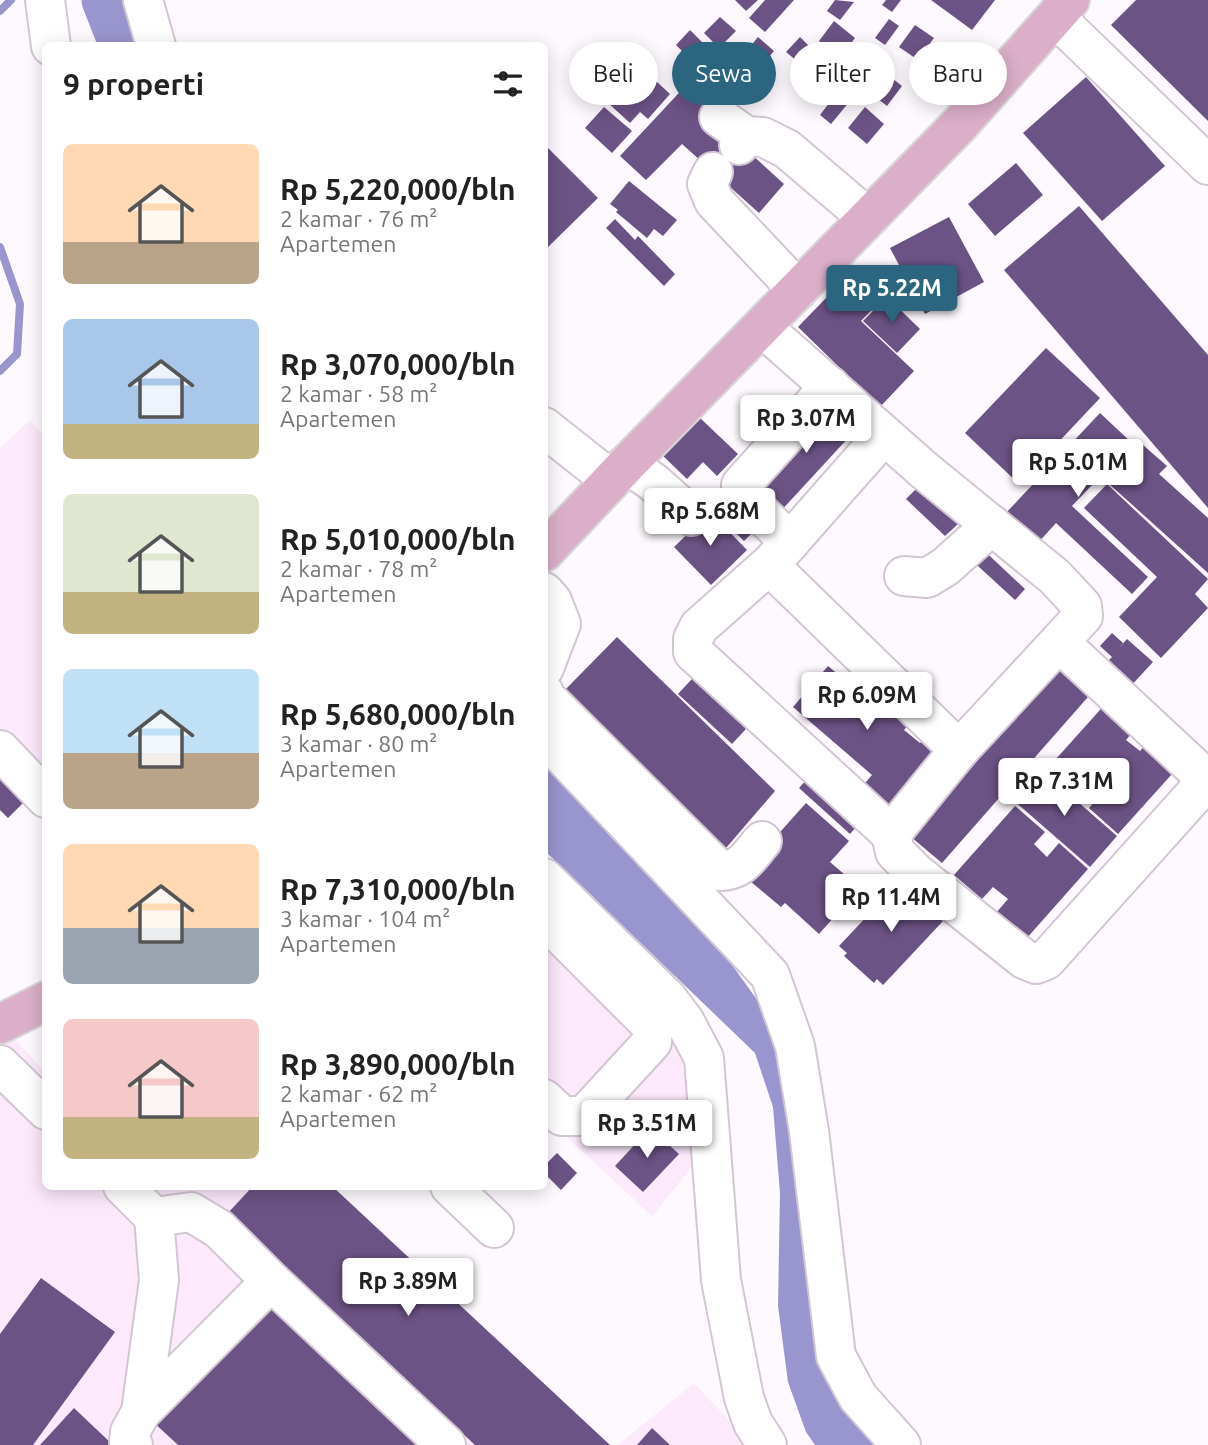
<!DOCTYPE html>
<html lang="id">
<head>
<meta charset="utf-8">
<style>
  :root { --surface:#fff; --page:#f6f6f6; --text:#222; --muted:#767676; --accent:#2c657f }
  body { margin:0; font-family:Ubuntu,sans-serif; background:var(--page); color:var(--text); height:100vh; display:flex; flex-direction:column; font-size:26px; white-space:nowrap }
  * { box-sizing:border-box; margin:0 }
  p { font-size:23px; color:var(--muted) }
  .icon { flex:none; width:38px; height:38px; fill:none; stroke:currentColor; stroke-width:2; stroke-linecap:round; stroke-linejoin:round }
  .map { position:relative; flex:1; overflow:hidden }
  .drawer { position:absolute; left:42px; top:42px; width:506px; height:1148px; display:flex; flex-direction:column; background:var(--surface); border-radius:10px; box-shadow:0 4px 18px #0003 }
  .drawer>* { flex:none }
  .hud { position:absolute; left:569px; top:42px; width:534px; height:63px; display:flex; gap:14px }
  .price { position:absolute; translate:-50% -60px; padding:0 16px; border-radius:7px; background:#fff; color:#222; font-size:23px; line-height:46px; filter:drop-shadow(0 2px 4px #0008) }
  .price::after { content:''; position:absolute; left:50%; top:42px; width:21px; height:16px; margin-left:-10px; background:inherit; clip-path:polygon(0 0,100% 0,50% 100%) }
  .price.selected { background:var(--accent); color:#fff }
  ul { padding:0; list-style:none }
  li { display:flex; align-items:center; gap:21px; height:175px; padding:0 21px }
  li span { display:grid; place-items:center; flex:none; width:196px; height:140px; border-radius:10px; color:#555 }
  li>.icon { margin-inline-start:auto }
  span .icon { width:84px; height:84px; fill:#fffc; stroke-width:1 }
  li b { font-size:30px }
  h2 { display:flex; justify-content:space-between; align-items:center; height:84px; padding:0 21px; font-size:30px }
  .chip { padding:0 24px; border-radius:32px; background:var(--surface); box-shadow:0 4px 18px #0003; font-size:24px; line-height:63px }
  .chip.selected { background:var(--accent); color:#fff }
  .map>svg:first-child { display:block }
</style>
</head>
<body>
<div class="map">
<svg width="1208" height="1445" viewBox="0 0 1208 1445">
  <rect width="100%" height="100%" fill="#fef9fe"/>
  <g fill="#fce9fc">
    <path d="M30 420 46 439 45 799 0 747V448Z"/>
    <path d="M544 882 668 1014 682 1058 699 1158 652 1216 544 1116Z"/>
    <path d="M0 1023 45 1072 46 1186 311 1187 599 1445H0Z"/>
    <path d="M694 1383 752 1445H618Z"/>
  </g>
  <path fill="#9995ce" d="M544 755 684 898 765 1011 794 1096 817 1344 841 1406 878 1445H815L806 1432 788 1382 778 1306 780 1193 773 1107 755 1053 544 850Z"/>
  <g fill="none" stroke-linecap="round" stroke-linejoin="round">
    <g stroke="#9995ce" stroke-width="8">
      <path d="M0 11 11 0"/>
      <path d="M0 247 20 304 17 354 0 371"/>
    </g>
    <path stroke="#9995ce" stroke-width="47" d="M105 0 123 46"/>
  </g>
  <g fill="#6c5385">
    <path d="M735 0H758L746 11Z"/>
    <path d="M765 0H794L765 32 749 18Z"/>
    <path d="M835 0 854 2 840 20 827 11Z"/>
    <path d="M886 0H901L892 12 882 5Z"/>
    <path d="M931 0H995L972 30Z"/>
    <path d="M1136 0H1208V121L1111 25Z"/>
    <path d="M720 17 736 31 719 48 704 33Z"/>
    <path d="M889 19 899 26 885 45 875 38Z"/>
    <path d="M834 21 855 38 840 58 819 41Z"/>
    <path d="M915 25 934 38 918 60 899 47Z"/>
    <path d="M690 30 709 49 694 63 676 45Z"/>
    <path d="M758 37 774 51 752 77 736 64Z"/>
    <path d="M800 37 810 47 797 61 786 52Z"/>
    <path d="M817 43 838 60 822 80 802 63Z"/>
    <path d="M718 51 744 76 708 115 784 184 759 213 682 144 646 180 620 156Z"/>
    <path d="M629 56 670 94 648 119 640 112 630 123 596 92Z"/>
    <path d="M877 66 902 86 887 106 861 86Z"/>
    <path d="M1086 77 1165 166 1102 221 1023 133Z"/>
    <path d="M838 91 850 101 831 124 820 115Z"/>
    <path d="M604 107 632 131 612 153 585 128Z"/>
    <path d="M865 107 884 124 867 144 848 128Z"/>
    <path d="M544 144 598 198 544 251Z"/>
    <path d="M1016 163 1043 195 995 236 968 204Z"/>
    <path d="M629 181 677 220 663 236 654 229 647 238 616 212 618 210 610 204Z"/>
    <path d="M1079 206 1208 355V508L1004 270Z"/>
    <path d="M949 217 984 282 925 314 890 248Z"/>
    <path d="M615 219 635 240 638 236 675 274 664 286 606 228Z"/>
    <path d="M855 268 884 297 861 321 914 371 880 407 798 327Z"/>
    <path d="M887 297 920 329 897 353 863 321Z"/>
    <path d="M43 302H46V344L42 341Z"/>
    <path d="M1046 348 1100 398 1019 484 965 433Z"/>
    <path d="M832 397 861 424 779 513 750 486Z"/>
    <path d="M1100 413 1132 443 1072 506 1148 577 1132 594 1056 523 1036 545 1004 515Z"/>
    <path d="M699 417 738 454 717 476 703 462 687 479 658 451Z"/>
    <path d="M1143 445 1167 466 1159 474 1208 518V573L1108 483Z"/>
    <path d="M1107 484 1208 579 1195 594 1208 608 1161 658 1119 617 1157 577 1084 508Z"/>
    <path d="M919 486 958 524 945 536 906 499Z"/>
    <path d="M731 494 761 524 744 541 714 511Z"/>
    <path d="M710 512 747 550 711 585 674 547Z"/>
    <path d="M977 544 1025 589 1015 600 966 555Z"/>
    <path d="M1112 633 1123 643 1118 649 1127 639 1153 662 1129 688 1104 665 1112 657 1100 646Z"/>
    <path d="M617 637 775 791 720 855 559 696Z"/>
    <path d="M1064 662 1095 689 942 863 911 837 973 766 968 762 998 727 1003 731Z"/>
    <path d="M828 666 845 680 856 667 884 691 874 702 886 712 896 701 915 717 904 730 920 743 923 740 937 753 886 812 860 789 872 775 793 707Z"/>
    <path d="M703 667 757 717 732 744 678 694Z"/>
    <path d="M1108 701 1137 727 1126 740 1140 751 1152 738 1181 764 1118 834 1089 808 1100 795 1086 783 1075 795 1047 769Z"/>
    <path d="M1039 768 1117 836 1090 867 1012 799Z"/>
    <path d="M0 769 34 792 8 818 0 810Z"/>
    <path d="M814 771 865 817 850 834 799 788Z"/>
    <path d="M806 803 849 841 830 862 860 888 819 934 785 903 781 907 750 881 746 870Z"/>
    <path d="M1015 806 1045 832 1034 844 1047 857 1059 843 1088 869 1026 939 996 913 1008 899 993 887 982 899 954 875Z"/>
    <path d="M901 880 944 920 883 985 877 979 874 983 844 956 847 953 839 946Z"/>
    <path d="M650 1128 679 1154 643 1192 615 1166Z"/>
    <path d="M557 1153 577 1173 561 1190 544 1173V1166Z"/>
    <path d="M253 1186H332L610 1445H475L227 1214Z"/>
    <path d="M41 1278 115 1332 33 1445H0V1334Z"/>
    <path d="M265 1295 429 1445H178L151 1420Z"/>
    <path d="M74 1408 113 1445H40Z"/>
    <path d="M652 1428 670 1445H637Z"/>
  </g>
  <g fill="none" stroke-linecap="round" stroke-linejoin="round">
    <defs>
      <g id="minor">
        <path d="M45 0 51 46"/>
        <path d="M143 0 156 46"/>
        <path d="M1055 17 1208 165"/>
        <path d="M719 117 746 136"/>
        <path d="M739 145 746 136 763 137 787 149 868 218"/>
        <path d="M713 172 707 184 714 201 798 290"/>
        <path d="M762 327 924 470 1055 577 1082 606 1083 616 959 750 891 834 895 852 916 873 1024 959 1036 964 1046 960 1196 793 1201 782 1200 773 1059 642"/>
        <path d="M544 427 597 469 615 477"/>
        <path d="M627 464 653 482 691 516"/>
        <path d="M790 542 742 495 741 485 830 386"/>
        <path d="M773 561 884 435"/>
        <path d="M904 576 927 578 945 567 992 525"/>
        <path d="M544 592 552 601 561 624 544 668"/>
        <path d="M544 693 546 698 720 871C742 871 749 856 762 841"/>
        <path d="M544 736 770 975 795 1046 809 1131 836 1356 858 1397 901 1445"/>
        <path d="M0 750 46 798"/>
        <path d="M891 834 693 652V639L699 627 769 565 959 750"/>
        <path d="M544 878 667 998 685 1022 704 1058 721 1280 744 1398 753 1423 767 1445"/>
        <path d="M544 918 653 1027 652 1042 584 1116H562L544 1099"/>
        <path d="M0 1065 46 1110"/>
        <path d="M123 1186 154 1217 159 1280 141 1412 130 1432 129 1441 133 1445"/>
        <path d="M450 1186 494 1228"/>
        <path d="M154 1217 191 1212 219 1229 271 1281"/>
        <path d="M141 1412 271 1281 446 1445"/>
      </g>
      <g id="major">
        <path d="M544 552 627 464 960 124 1070 0"/>
        <path d="M0 1024 46 1001"/>
      </g>
    </defs>
    <use href="#minor" stroke="#d3c6d3" stroke-width="42"/>
    <use href="#major" stroke="#d8d7d8" stroke-width="42"/>
    <use href="#minor" stroke="#fff" stroke-width="38"/>
    <use href="#major" stroke="#dbafc9" stroke-width="38"/>
  </g>
</svg>
<b class="price selected" style="left:892px;top:325px">Rp 5.22M</b>
<b class="price" style="left:806px;top:455px">Rp 3.07M</b>
<b class="price" style="left:1078px;top:499px">Rp 5.01M</b>
<b class="price" style="left:710px;top:548px">Rp 5.68M</b>
<b class="price" style="left:867px;top:732px">Rp 6.09M</b>
<b class="price" style="left:1064px;top:818px">Rp 7.31M</b>
<b class="price" style="left:891px;top:934px">Rp 11.4M</b>
<b class="price" style="left:647px;top:1160px">Rp 3.51M</b>
<b class="price" style="left:408px;top:1318px">Rp 3.89M</b>
<div class="hud">
<a class="chip">Beli</a>
<a class="chip selected">Sewa</a>
<a class="chip">Filter</a>
<a class="chip">Baru</a>
</div>
<section class="drawer">
<h2>9 properti<svg class="icon" aria-label="filters" viewBox="0 0 24 24"><path d="M4 7h16M4 17h16"/><circle cx="9" cy="7" r="2"/><circle cx="15" cy="17" r="2"/></svg></h2>
<ul>
<li><span style="background:linear-gradient(#ffd9b3 70%,#b9a48a 0)"><svg class="icon" aria-label="home" viewBox="0 0 24 24"><path d="M3 11l9-7 9 7M6 9v11h12V9"/></svg></span><div><b>Rp 5,220,000/bln</b><p>2 kamar · 76 m²</p><p>Apartemen</p></div></li>
<li><span style="background:linear-gradient(#a9c7e8 75%,#c2b280 0)"><svg class="icon" aria-label="home" viewBox="0 0 24 24"><path d="M3 11l9-7 9 7M6 9v11h12V9"/></svg></span><div><b>Rp 3,070,000/bln</b><p>2 kamar · 58 m²</p><p>Apartemen</p></div></li>
<li><span style="background:linear-gradient(#dfe7d0 70%,#c2b280 0)"><svg class="icon" aria-label="home" viewBox="0 0 24 24"><path d="M3 11l9-7 9 7M6 9v11h12V9"/></svg></span><div><b>Rp 5,010,000/bln</b><p>2 kamar · 78 m²</p><p>Apartemen</p></div></li>
<li><span style="background:linear-gradient(#bfe0f5 60%,#b9a48a 0)"><svg class="icon" aria-label="home" viewBox="0 0 24 24"><path d="M3 11l9-7 9 7M6 9v11h12V9"/></svg></span><div><b>Rp 5,680,000/bln</b><p>3 kamar · 80 m²</p><p>Apartemen</p></div></li>
<li><span style="background:linear-gradient(#ffd9b3 60%,#9aa5b1 0)"><svg class="icon" aria-label="home" viewBox="0 0 24 24"><path d="M3 11l9-7 9 7M6 9v11h12V9"/></svg></span><div><b>Rp 7,310,000/bln</b><p>3 kamar · 104 m²</p><p>Apartemen</p></div></li>
<li><span style="background:linear-gradient(#f6c9c9 70%,#c2b280 0)"><svg class="icon" aria-label="home" viewBox="0 0 24 24"><path d="M3 11l9-7 9 7M6 9v11h12V9"/></svg></span><div><b>Rp 3,890,000/bln</b><p>2 kamar · 62 m²</p><p>Apartemen</p></div></li>
</ul>
</section>
</div>
</body>
</html>
